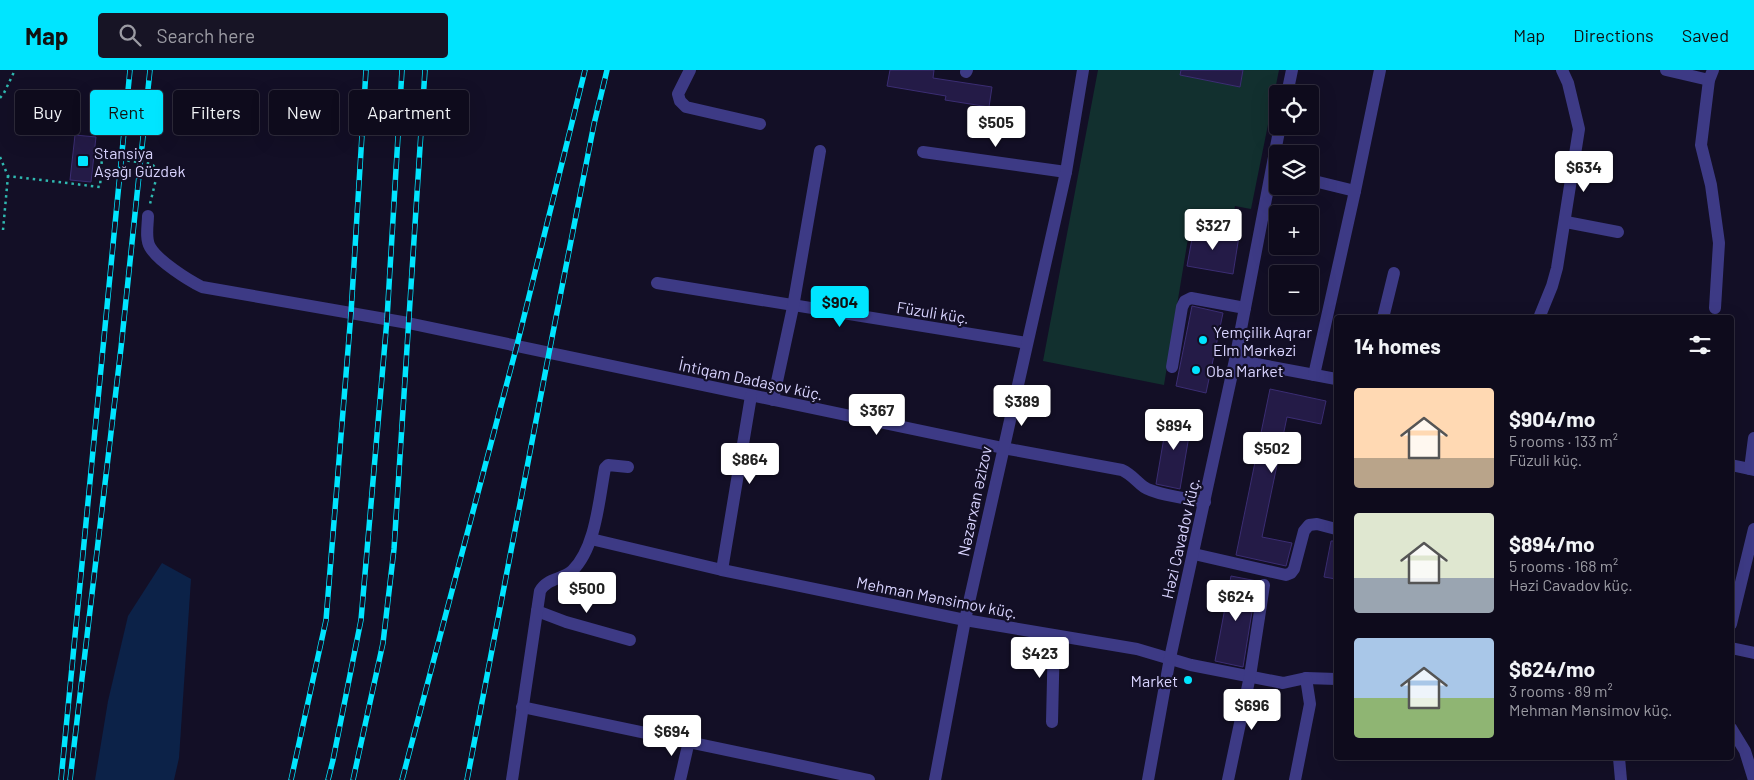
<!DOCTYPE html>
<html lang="en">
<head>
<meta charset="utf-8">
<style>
  :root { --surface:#0e0b1c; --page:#171425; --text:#f1f3f6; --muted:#9b9ba3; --line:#2e2b3b; --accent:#00e5ff }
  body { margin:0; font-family:Barlow,sans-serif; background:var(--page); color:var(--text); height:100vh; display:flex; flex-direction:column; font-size:19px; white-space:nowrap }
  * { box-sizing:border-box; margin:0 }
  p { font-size:16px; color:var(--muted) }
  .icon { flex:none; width:28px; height:28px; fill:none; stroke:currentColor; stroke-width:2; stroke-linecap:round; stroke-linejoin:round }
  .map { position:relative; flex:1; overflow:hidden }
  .drawer { position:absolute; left:1334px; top:245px; width:400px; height:445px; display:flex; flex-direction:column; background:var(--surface); border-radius:5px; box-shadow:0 5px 20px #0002,0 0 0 1px var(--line) }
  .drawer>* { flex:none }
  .banner { position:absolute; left:15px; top:20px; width:475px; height:45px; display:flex; gap:10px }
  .tools { position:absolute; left:1269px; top:15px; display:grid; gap:10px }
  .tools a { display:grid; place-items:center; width:50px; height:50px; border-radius:5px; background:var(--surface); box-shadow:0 5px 20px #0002,0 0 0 1px var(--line); font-size:25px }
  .price { position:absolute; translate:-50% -42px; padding:0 11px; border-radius:5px; background:#fff; color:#222; font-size:16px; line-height:32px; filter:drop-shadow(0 1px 2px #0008) }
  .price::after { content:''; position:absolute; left:50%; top:30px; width:15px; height:11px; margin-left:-8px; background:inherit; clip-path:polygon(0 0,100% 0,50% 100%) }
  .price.on { background:var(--accent); color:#111 }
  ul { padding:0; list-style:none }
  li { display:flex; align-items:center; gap:15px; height:125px; padding:0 20px }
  li span { display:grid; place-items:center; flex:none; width:140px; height:100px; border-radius:5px; color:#555 }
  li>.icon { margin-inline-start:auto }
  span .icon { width:60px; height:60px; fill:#fffc; stroke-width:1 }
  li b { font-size:21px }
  h2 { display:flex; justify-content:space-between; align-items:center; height:60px; padding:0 20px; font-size:21px }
  .chip { padding:0 18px; border-radius:5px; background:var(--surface); box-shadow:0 5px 20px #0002,0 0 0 1px var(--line); font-size:18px; line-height:45px }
  .chip.on { background:var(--accent); color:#111 }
  header { display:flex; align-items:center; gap:30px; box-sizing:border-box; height:70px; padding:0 25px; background:var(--accent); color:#111 }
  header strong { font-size:24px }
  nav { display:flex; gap:28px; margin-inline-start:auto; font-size:18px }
  .search { width:350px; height:45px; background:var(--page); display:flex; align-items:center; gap:12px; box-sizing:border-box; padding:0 18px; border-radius:5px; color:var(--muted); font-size:19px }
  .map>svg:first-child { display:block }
</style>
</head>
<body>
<header>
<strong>Map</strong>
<div class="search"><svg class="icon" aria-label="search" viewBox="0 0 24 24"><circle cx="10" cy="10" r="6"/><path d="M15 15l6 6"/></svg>Search here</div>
<nav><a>Map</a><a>Directions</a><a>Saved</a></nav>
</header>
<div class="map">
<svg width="1754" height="710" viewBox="0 0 1754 710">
  <rect width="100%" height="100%" fill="#130f26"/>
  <path fill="#12302f" d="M1098 0H1279L1251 139 1235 136 1231 157 1191 150 1164 315 1043 291Z"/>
  <path fill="#0c2248" d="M162 493 191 509 179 688 174 710H95L108 631 128 546Z"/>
  <g fill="#241b47" stroke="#3b2d73">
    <path d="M890 0H934L933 8 992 17 989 37 945 30 946 26 887 16Z"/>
    <path d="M1181 0H1243L1240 17 1180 5Z"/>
    <path d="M75 65 96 67 91 112 70 110Z"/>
    <path d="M1194 158 1239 166 1233 204 1187 196Z"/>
    <path d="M1192 236 1223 243 1206 323 1176 316Z"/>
    <path d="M1270 319 1326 331 1321 354 1287 347 1262 467 1292 473 1286 496 1236 485Z"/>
    <path d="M1168 344 1192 348 1180 419 1156 414Z"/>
    <path d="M1331 471H1336V509L1324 507Z"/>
    <path d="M1231 506 1257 511 1243 597 1215 591Z"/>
  </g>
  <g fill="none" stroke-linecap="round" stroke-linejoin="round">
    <g stroke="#2fb8b0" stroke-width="2.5" stroke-dasharray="2.5 4" stroke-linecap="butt">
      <path d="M0 28 4 23 15 0"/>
      <path d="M0 87 8 106 100 117 102 87 152 94 158 101 150 134"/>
      <path d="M3 160 8 106"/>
    </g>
    <g stroke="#3d3a85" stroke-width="12">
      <path d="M690 0 678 24 680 31 686 37 760 54"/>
      <path d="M1666 0 1709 10"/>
      <path d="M1713 0 1709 10 1701 75 1711 115 1719 173 1715 238"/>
      <path d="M966 2 967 0"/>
      <path d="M1287 24 1292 0"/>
      <path d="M923 82 1066 102"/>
      <path d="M1310 110 1355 121"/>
      <path d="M148 146C148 154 145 169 150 177 158 191 188 210 202 217L408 253 1003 378 1122 400C1131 404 1136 411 1144 417 1156 425 1190 429 1205 432"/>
      <path d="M1566 152 1618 162"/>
      <path d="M657 213 1027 273"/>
      <path d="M1383 248 1394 203"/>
      <path d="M1539 248 1552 216 1557 198 1579 59 1568 13 1562 0"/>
      <path d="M1235 290 1336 309"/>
      <path d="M1172 297 1182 237 1185 231 1191 228 1245 238"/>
      <path d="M1314 305 1355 121 1380 0"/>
      <path d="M773 330 793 237 820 81"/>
      <path d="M1731 395 1754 400"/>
      <path d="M1750 399 1754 368"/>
      <path d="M591 469 722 500 965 550 1137 579 1191 595 1283 613 1306 608 1336 609"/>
      <path d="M1194 484 1286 505 1291 503 1294 499 1304 461 1309 455 1317 454 1336 459"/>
      <path d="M722 500 751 326"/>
      <path d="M537 541 566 552 630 570"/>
      <path d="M1731 554 1754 459"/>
      <path d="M1731 578 1754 583"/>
      <path d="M522 637 869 710"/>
      <path d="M1052 652 1054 566"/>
      <path d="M1731 658 1745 681 1754 710"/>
      <path d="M1619 688 1621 710"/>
      <path d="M512 710 540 521C547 508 562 510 572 501 596 478 599 429 605 398L608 395 628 397"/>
      <path d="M680 710 689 671"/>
      <path d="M935 710 965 550 1066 102 1083 0"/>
      <path d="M1148 710 1170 588 1235 290 1280 56"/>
      <path d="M1228 710 1250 606 1264 515"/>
      <path d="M1295 710 1310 634 1306 608"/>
    </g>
    <defs>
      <g id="rail">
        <path d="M61 710 130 0"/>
        <path d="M70 710 121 278 150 0"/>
        <path d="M291 710 326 550 351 243 366 0"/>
        <path d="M328 710 333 690 361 550 387 249 402 0"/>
        <path d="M353 710 383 573 394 479 425 0"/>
        <path d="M402 710 517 275 585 0"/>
        <path d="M467 710 549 283 594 54 607 0"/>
      </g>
    </defs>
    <use href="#rail" stroke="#00e5ff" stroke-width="5.5"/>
    <use href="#rail" stroke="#130f26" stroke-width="4" stroke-dasharray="11" stroke-linecap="butt"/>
  </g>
  <g fill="#00e5ff" stroke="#130f26" stroke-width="2">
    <rect x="77" y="85" width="12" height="12" rx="2.5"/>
    <circle cx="1203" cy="270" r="5"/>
    <circle cx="1196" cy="300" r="5"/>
    <circle cx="1188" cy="610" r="5"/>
  </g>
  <g text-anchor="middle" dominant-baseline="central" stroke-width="4.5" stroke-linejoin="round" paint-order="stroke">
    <g font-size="16" fill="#d9d4ff" stroke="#130f26" text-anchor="start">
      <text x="94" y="82">Stansiya<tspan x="94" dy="18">Aşağı Güzdək</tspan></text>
      <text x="1213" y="261">Yemçilik Aqrar<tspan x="1213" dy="18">Elm Mərkəzi</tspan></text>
      <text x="1206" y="300">Oba Market</text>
      <text x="1178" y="610" text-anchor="end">Market</text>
    </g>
    <g font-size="16" fill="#d9d4ff" stroke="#130f26">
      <text transform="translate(933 242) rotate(9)">Füzuli küç.</text>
      <text transform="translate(751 309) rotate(12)">İntiqam Dadaşov küç.</text>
      <text transform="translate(974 431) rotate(-78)">Nəzərxan Əzizov</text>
      <text transform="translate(1180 468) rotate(-77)">Həzi Cavadov küç.</text>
      <text transform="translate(937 527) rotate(11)">Mehman Mənsimov küç.</text>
    </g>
  </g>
</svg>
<div class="tools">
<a><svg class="icon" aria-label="locate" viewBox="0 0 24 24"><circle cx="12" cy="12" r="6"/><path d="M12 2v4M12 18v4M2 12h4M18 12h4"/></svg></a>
<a><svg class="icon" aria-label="layers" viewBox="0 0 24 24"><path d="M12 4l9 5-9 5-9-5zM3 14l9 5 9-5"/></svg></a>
<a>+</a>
<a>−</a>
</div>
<b class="price" style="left:996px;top:78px">$505</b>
<b class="price" style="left:1584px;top:123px">$634</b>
<b class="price" style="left:1213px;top:181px">$327</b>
<b class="price on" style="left:840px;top:258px">$904</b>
<b class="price" style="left:1022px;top:357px">$389</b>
<b class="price" style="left:877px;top:366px">$367</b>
<b class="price" style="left:1174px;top:381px">$894</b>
<b class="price" style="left:1272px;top:404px">$502</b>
<b class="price" style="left:750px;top:415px">$864</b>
<b class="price" style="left:587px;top:544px">$500</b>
<b class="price" style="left:1236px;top:552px">$624</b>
<b class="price" style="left:1040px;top:609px">$423</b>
<b class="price" style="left:1252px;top:661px">$696</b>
<b class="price" style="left:672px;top:687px">$694</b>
<div class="banner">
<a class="chip">Buy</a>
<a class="chip on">Rent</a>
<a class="chip">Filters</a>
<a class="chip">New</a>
<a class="chip">Apartment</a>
</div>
<section class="drawer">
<h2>14 homes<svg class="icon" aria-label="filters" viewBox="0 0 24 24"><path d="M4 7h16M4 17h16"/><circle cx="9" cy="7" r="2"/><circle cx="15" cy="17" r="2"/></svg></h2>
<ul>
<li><span style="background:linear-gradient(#ffd9b3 70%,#b9a48a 0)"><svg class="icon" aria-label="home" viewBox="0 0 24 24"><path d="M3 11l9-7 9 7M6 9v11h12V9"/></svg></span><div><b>$904/mo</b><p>5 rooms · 133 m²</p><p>Füzuli küç.</p></div></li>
<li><span style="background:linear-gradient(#dfe7d0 65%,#9aa5b1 0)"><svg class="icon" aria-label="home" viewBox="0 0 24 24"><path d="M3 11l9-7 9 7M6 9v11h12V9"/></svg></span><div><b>$894/mo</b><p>5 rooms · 168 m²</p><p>Həzi Cavadov küç.</p></div></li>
<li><span style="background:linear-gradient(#a9c7e8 60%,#8fb573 0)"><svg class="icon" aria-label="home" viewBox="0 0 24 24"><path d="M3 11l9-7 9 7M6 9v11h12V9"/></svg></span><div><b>$624/mo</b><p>3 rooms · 89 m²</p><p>Mehman Mənsimov küç.</p></div></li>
</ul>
</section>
</div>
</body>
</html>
